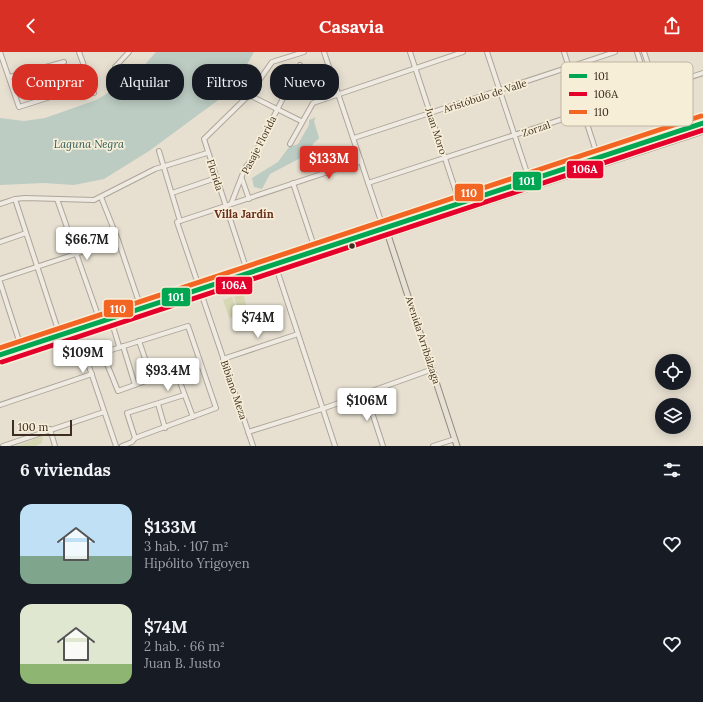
<!DOCTYPE html>
<html lang="es">
<head>
<meta charset="utf-8">
<style>
  :root { --surface:#171b24; --page:#20242c; --text:#f1f3f6; --muted:#9ea1a6; --accent:#d93025 }
  body { margin:0; font-family:Lora,serif; background:var(--page); color:var(--text); height:100vh; display:flex; flex-direction:column; font-size:15px; white-space:nowrap }
  * { box-sizing:border-box; margin:0 }
  p { font-size:13px; color:var(--muted) }
  .icon { flex:none; width:22px; height:22px; fill:none; stroke:currentColor; stroke-width:2; stroke-linecap:round; stroke-linejoin:round }
  .map { position:relative; height:394px; overflow:hidden }
  .drawer { display:flex; flex-direction:column; background:var(--surface); flex:1 }
  .drawer>* { flex:none }
  .guide { position:absolute; left:12px; top:12px; width:400px; height:36px; display:flex; gap:8px }
  .controls { position:absolute; left:655px; top:302px; display:grid; gap:8px }
  .controls a { display:grid; place-items:center; width:36px; height:36px; border-radius:50%; background:var(--surface); box-shadow:0 2px 10px #0003; font-size:20px }
  .scale { position:absolute; left:12px; bottom:10px; width:60px; box-sizing:border-box; padding-left:4px; border:2px solid #3d2e20; border-top:0; font-size:11px; line-height:14px; white-space:nowrap; color:#3d2e20; -webkit-text-stroke:3px #f7eed8; paint-order:stroke }
  .price { position:absolute; translate:-50% -34px; padding:0 9px; border-radius:4px; background:#fff; color:#222; font-size:13px; line-height:26px; filter:drop-shadow(0 1px 2px #0008) }
  .price::after { content:''; position:absolute; left:50%; top:24px; width:12px; height:9px; margin-left:-6px; background:inherit; clip-path:polygon(0 0,100% 0,50% 100%) }
  .price.selected { background:var(--accent); color:#fff }
  ul { padding:0; list-style:none }
  li { display:flex; align-items:center; gap:12px; height:100px; padding:0 20px }
  li span { display:grid; place-items:center; flex:none; width:112px; height:80px; border-radius:12px; color:#555 }
  li>.icon { margin-inline-start:auto }
  span .icon { width:48px; height:48px; fill:#fffc; stroke-width:1 }
  li b { font-size:17px }
  h2 { display:flex; justify-content:space-between; align-items:center; height:48px; padding:0 20px; font-size:17px }
  .chip { padding:0 14px; border-radius:16px; background:var(--surface); box-shadow:0 2px 10px #0003; font-size:14px; line-height:36px }
  .chip.selected { background:var(--accent); color:#fff }
  header { display:flex; justify-content:space-between; align-items:center; height:52px; padding:0 20px; background:var(--accent); color:#fff; font-size:18px; font-weight:800 }
  .map>svg:first-child { display:block }
</style>
</head>
<body>
<header><svg class="icon" aria-label="back" viewBox="0 0 24 24"><path d="M15 5l-7 7 7 7"/></svg>Casavia<svg class="icon" aria-label="share" viewBox="0 0 24 24"><path d="M12 15V3M7 8l5-5 5 5M5 13v7h14v-7"/></svg></header>
<div class="map">
<svg width="703" height="394" viewBox="0 0 703 394">
  <defs>
    <pattern id="park-tufts" width="24" height="20" patternUnits="userSpaceOnUse"><rect width="24" height="20" fill="#d6d7b3"/><path d="M3 7l-1-3M5 7V3M7 7l1-3M15 17l-1-3M17 17v-4M19 17l1-3" fill="none" stroke="#b9b99a"/></pattern>
  </defs>
  <rect width="100%" height="100%" fill="#e7e0d1"/>
  <g fill="#d6d7b3">
    <path d="M657 42 668 78 664 80 653 43Z"/>
    <path d="M594 110V113L537 131V129Z"/>
    <path d="M457 155 458 156 394 179V177Z"/>
    <path d="M243 242 248 259 239 262 234 245Z"/>
    <path d="M232 245 238 263 229 266 223 248Z"/>
  </g>
  <path fill="url(#park-tufts)" d="M43 384 42 391 36 394H16Z"/>
  <g fill="#bcccc2">
    <path d="M156 0H254L238 29 217 49 149 99 104 127 74 133 44 131 0 133V66L24 69 45 66 96 48 133 26Z"/>
    <path d="M316 65 314 69 319 86 313 92 310 101 270 122 262 137 254 135 252 126 278 110 289 95 298 92 309 73V68Z"/>
  </g>
  <g fill="none" stroke-linecap="round" stroke-linejoin="round">
    <defs>
      <g id="minor">
        <path d="M0 0 19 55 91 32"/>
        <path d="M79 0 94 41"/>
        <path d="M324 0 384 178 388 183"/>
        <path d="M410 0 462 158"/>
        <path d="M487 0 532 136"/>
        <path d="M564 0 600 112"/>
        <path d="M637 0 666 91"/>
        <path d="M644 0 673 88"/>
        <path d="M115 15 129 0"/>
        <path d="M9 25 64 10"/>
        <path d="M249 43 301 69"/>
        <path d="M354 86 615 0"/>
        <path d="M290 92 313 51 463 0"/>
        <path d="M159 99 180 169"/>
        <path d="M242 127 249 147"/>
        <path d="M293 131 318 206"/>
        <path d="M368 131 703 21"/>
        <path d="M172 141 216 126"/>
        <path d="M101 145 118 188 143 262"/>
        <path d="M15 147 62 290"/>
        <path d="M57 147 101 272"/>
        <path d="M0 152 15 147 25 146 94 148 155 117 207 101"/>
        <path d="M231 152 245 116 251 109 300 13"/>
        <path d="M0 190 26 181"/>
        <path d="M275 212 335 394"/>
        <path d="M0 227 118 188"/>
        <path d="M250 228 204 87 249 43 272 10 304 0"/>
        <path d="M0 230 22 298"/>
        <path d="M112 271 119 294"/>
        <path d="M77 279 116 394"/>
        <path d="M139 289 152 327"/>
        <path d="M123 294 135 333"/>
        <path d="M223 307 298 282"/>
        <path d="M366 342 383 394"/>
        <path d="M158 352 165 376"/>
        <path d="M0 353 92 322"/>
        <path d="M193 365 177 322 201 313"/>
        <path d="M50 377 55 394"/>
        <path d="M248 380 322 357 433 317"/>
        <path d="M135 386 127 361 184 343"/>
        <path d="M3 394 104 360"/>
        <path d="M122 394 132 390 135 386 216 356 188 274 108 299 105 307 118 339 162 323"/>
        <path d="M253 394 177 170 361 109"/>
        <path d="M433 394 455 387"/>
      </g>
      <g id="major">
        <path d="M388 183 457 394"/>
        <path d="M0 303 703 71"/>
        <path d="M0 310 703 79"/>
      </g>
    </defs>
    <use href="#minor" stroke="#ada599" stroke-width="6"/>
    <use href="#major" stroke="#928b80" stroke-width="7"/>
    <use href="#minor" stroke="#efebe3" stroke-width="4"/>
    <use href="#major" stroke="#e6e1d4" stroke-width="5"/>
    <defs>
      <path id="bus-1" d="M0 303 703 71"/>
      <path id="bus-2" d="M2 310 703 78"/>
      <path id="bus-3" d="M0 296 701 64"/>
    </defs>
    <use href="#bus-1" stroke="#f7eed8" stroke-width="8"/>
    <use href="#bus-2" stroke="#f7eed8" stroke-width="8"/>
    <use href="#bus-3" stroke="#f7eed8" stroke-width="8"/>
    <use href="#bus-1" stroke="#00a651" stroke-width="5"/>
    <use href="#bus-2" stroke="#e4002b" stroke-width="5"/>
    <use href="#bus-3" stroke="#f26522" stroke-width="5"/>
  </g>
  <circle fill="#3d2e20" stroke="#f7eed8" stroke-width="1.5" cx="352" cy="194" r="3.5"/>
  <g text-anchor="middle" dominant-baseline="central" stroke-width="3.5" stroke-linejoin="round" paint-order="stroke">
    <g font-size="10" fill="#3d2e20" stroke="#f7eed8">
      <text transform="translate(485 44) rotate(-18)">Aristóbulo de Valle</text>
      <text transform="translate(536 77) rotate(-19)">Zorzal</text>
      <text transform="translate(436 79) rotate(72)">Juan Moro</text>
      <text transform="translate(259 93) rotate(-63)">Pasaje Florida</text>
      <text transform="translate(215 123) rotate(72)">Florida</text>
      <text transform="translate(423 288) rotate(72)">Avenida Arribálzaga</text>
      <text transform="translate(234 338) rotate(71)">Bibiano Meza</text>
    </g>
    <g font-size="11" font-style="italic" fill="#2f5d5a" stroke="#f7eed8">
      <text x="89" y="92">Laguna Negra</text>
    </g>
    <g font-size="11" font-weight="bold" fill="#6b2e1e" stroke="#f7eed8">
      <text x="244" y="162">Villa Jardín</text>
    </g>
  </g>
  <rect x="561" y="10" width="132" height="64" rx="6" fill="#f7eed8" stroke="#bfb4a1" stroke-width="1"/>
  <rect x="569" y="22" width="18" height="4" fill="#00a651"/>
  <rect x="569" y="40" width="18" height="4" fill="#e4002b"/>
  <rect x="569" y="58" width="18" height="4" fill="#f26522"/>
  <g font-size="11" fill="#3d2e20">
    <text x="594" y="28">101</text>
    <text x="594" y="46">106A</text>
    <text x="594" y="64">110</text>
  </g>
  <g stroke="#f7eed8" stroke-width="1.5">
    <rect x="566" y="108" width="38" height="19" rx="4" fill="#e4002b"/>
    <rect x="512" y="119" width="30" height="20" rx="4" fill="#00a651"/>
    <rect x="454" y="131" width="30" height="19" rx="4" fill="#f26522"/>
    <rect x="215" y="224" width="38" height="19" rx="4" fill="#e4002b"/>
    <rect x="161" y="235" width="30" height="20" rx="4" fill="#00a651"/>
    <rect x="103" y="247" width="31" height="19" rx="4" fill="#f26522"/>
  </g>
  <g font-size="11" text-anchor="middle" font-weight="bold" fill="#fff">
    <text x="585" y="121">106A</text>
    <text x="527" y="133">101</text>
    <text x="469" y="145">110</text>
    <text x="234" y="237">106A</text>
    <text x="176" y="249">101</text>
    <text x="118" y="261">110</text>
  </g>
</svg>
<div class="controls">
<a><svg class="icon" aria-label="locate" viewBox="0 0 24 24"><circle cx="12" cy="12" r="6"/><path d="M12 2v4M12 18v4M2 12h4M18 12h4"/></svg></a>
<a><svg class="icon" aria-label="layers" viewBox="0 0 24 24"><path d="M12 4l9 5-9 5-9-5zM3 14l9 5 9-5"/></svg></a>
</div>
<div class="scale">100 m</div>
<b class="price selected" style="left:329px;top:128px">$133M</b>
<b class="price" style="left:87px;top:209px">$66.7M</b>
<b class="price" style="left:258px;top:287px">$74M</b>
<b class="price" style="left:83px;top:322px">$109M</b>
<b class="price" style="left:168px;top:340px">$93.4M</b>
<b class="price" style="left:367px;top:370px">$106M</b>
<div class="guide">
<a class="chip selected">Comprar</a>
<a class="chip">Alquilar</a>
<a class="chip">Filtros</a>
<a class="chip">Nuevo</a>
</div>
</div>
<section class="drawer">
<h2>6 viviendas<svg class="icon" aria-label="filters" viewBox="0 0 24 24"><path d="M4 7h16M4 17h16"/><circle cx="9" cy="7" r="2"/><circle cx="15" cy="17" r="2"/></svg></h2>
<ul>
<li><span style="background:linear-gradient(#bfe0f5 65%,#7fa58c 0)"><svg class="icon" aria-label="home" viewBox="0 0 24 24"><path d="M3 11l9-7 9 7M6 9v11h12V9"/></svg></span><div><b>$133M</b><p>3 hab. · 107 m²</p><p>Hipólito Yrigoyen</p></div><svg class="icon" aria-label="heart" viewBox="0 0 24 24"><path d="M12 20l-8-8c-3-5 5-10 8-4 3-6 11-1 8 4z"/></svg></li>
<li><span style="background:linear-gradient(#dfe7d0 75%,#8fb573 0)"><svg class="icon" aria-label="home" viewBox="0 0 24 24"><path d="M3 11l9-7 9 7M6 9v11h12V9"/></svg></span><div><b>$74M</b><p>2 hab. · 66 m²</p><p>Juan B. Justo</p></div><svg class="icon" aria-label="heart" viewBox="0 0 24 24"><path d="M12 20l-8-8c-3-5 5-10 8-4 3-6 11-1 8 4z"/></svg></li>
</ul>
</section>
</body>
</html>
